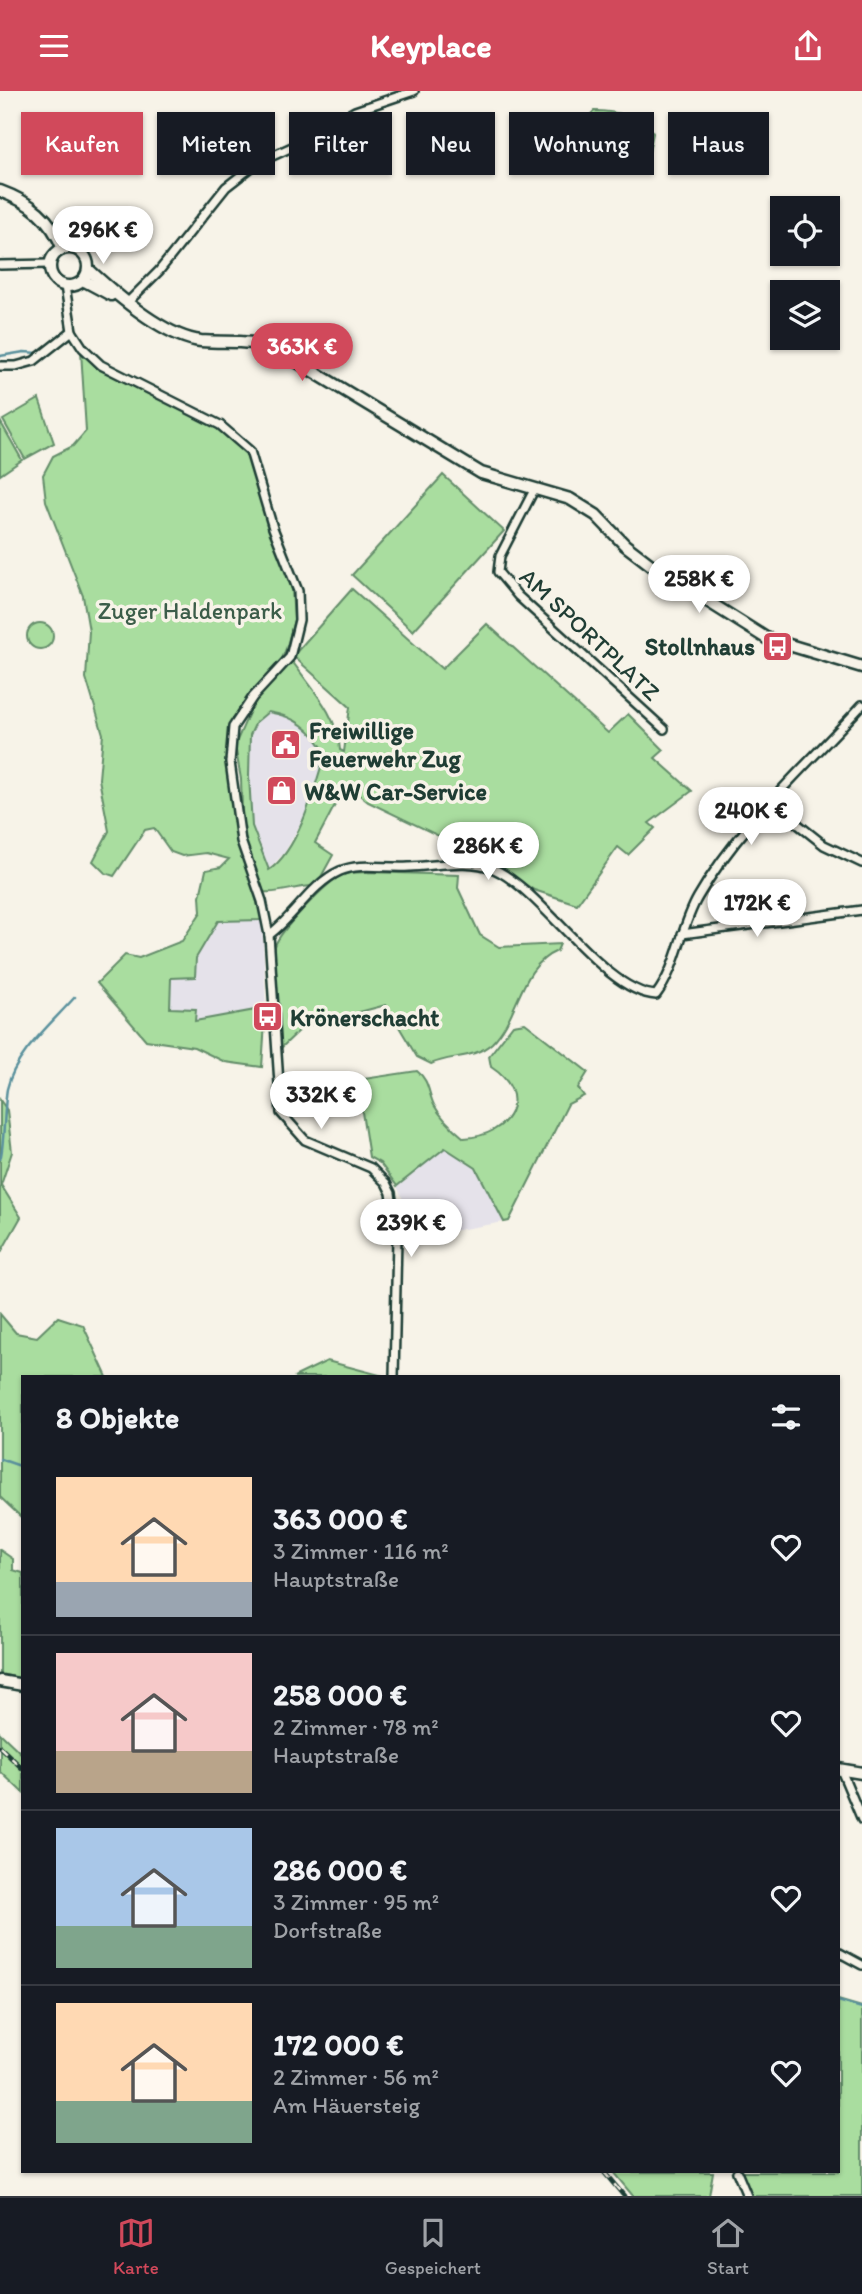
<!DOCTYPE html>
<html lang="de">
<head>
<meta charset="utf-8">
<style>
  :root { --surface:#171b24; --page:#242831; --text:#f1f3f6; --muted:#9ea1a6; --line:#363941; --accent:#d1495b }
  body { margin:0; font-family:Itim,sans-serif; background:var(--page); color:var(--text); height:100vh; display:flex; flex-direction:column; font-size:26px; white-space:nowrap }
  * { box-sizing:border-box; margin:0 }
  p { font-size:23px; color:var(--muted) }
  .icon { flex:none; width:38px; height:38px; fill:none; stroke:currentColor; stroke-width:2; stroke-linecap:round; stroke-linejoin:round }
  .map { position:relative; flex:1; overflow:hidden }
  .details { position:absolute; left:21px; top:1284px; width:819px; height:798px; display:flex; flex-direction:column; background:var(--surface); border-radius:0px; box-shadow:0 2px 5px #0004 }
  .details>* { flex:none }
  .hud { position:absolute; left:21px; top:21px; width:821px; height:63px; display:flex; gap:14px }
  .tools { position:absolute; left:770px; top:105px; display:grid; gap:14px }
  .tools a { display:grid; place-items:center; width:70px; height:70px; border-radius:0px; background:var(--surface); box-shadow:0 2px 5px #0004; font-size:35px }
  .price { position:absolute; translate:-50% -60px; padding:0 16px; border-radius:24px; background:#fff; color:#222; font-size:23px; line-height:46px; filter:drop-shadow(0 2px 4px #0008) }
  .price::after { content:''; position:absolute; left:50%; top:42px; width:21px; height:16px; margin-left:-10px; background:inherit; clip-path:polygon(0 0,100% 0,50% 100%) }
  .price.active { background:var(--accent); color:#fff }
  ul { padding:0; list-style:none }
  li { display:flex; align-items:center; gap:21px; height:175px; padding:0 35px }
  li+li { border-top:2px solid var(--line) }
  li span { display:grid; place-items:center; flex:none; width:196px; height:140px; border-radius:0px; color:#555 }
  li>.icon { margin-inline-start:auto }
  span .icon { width:84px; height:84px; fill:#fffc; stroke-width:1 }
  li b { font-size:30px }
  h2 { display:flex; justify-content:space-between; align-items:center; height:84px; padding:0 35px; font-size:30px }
  .chip { padding:0 24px; border-radius:0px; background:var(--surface); box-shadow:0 2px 5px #0004; font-size:24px; line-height:63px }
  .chip.active { background:var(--accent); color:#fff }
  header { display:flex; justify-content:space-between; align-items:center; height:91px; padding:0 35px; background:var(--accent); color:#fff; font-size:32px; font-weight:800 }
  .tab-bar { display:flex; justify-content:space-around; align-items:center; height:98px; border-top:2px solid var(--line); background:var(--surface); font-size:19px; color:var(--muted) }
  .tab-bar a { display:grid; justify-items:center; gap:4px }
  .tab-bar .active { color:var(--accent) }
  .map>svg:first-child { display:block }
</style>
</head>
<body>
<header><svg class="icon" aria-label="menu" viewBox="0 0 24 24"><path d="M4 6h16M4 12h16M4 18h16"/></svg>Keyplace<svg class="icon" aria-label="share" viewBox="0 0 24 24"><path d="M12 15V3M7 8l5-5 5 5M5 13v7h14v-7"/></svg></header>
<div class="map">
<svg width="862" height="2105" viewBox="0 0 862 2105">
  <rect width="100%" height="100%" fill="#f7f3e8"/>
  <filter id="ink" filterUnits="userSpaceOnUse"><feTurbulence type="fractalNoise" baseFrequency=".0143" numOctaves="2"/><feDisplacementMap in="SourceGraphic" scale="14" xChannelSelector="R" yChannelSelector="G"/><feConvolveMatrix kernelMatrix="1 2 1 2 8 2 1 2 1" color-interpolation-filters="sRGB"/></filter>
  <g filter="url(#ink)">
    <g fill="#e5e2ea">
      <path d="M268 621 280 622 305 635 316 645 325 662 305 724 285 761 268 779 252 735 249 685 250 644 256 631Z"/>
      <path d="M262 829 266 917 195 930 196 919 170 918 171 886 196 867 218 830Z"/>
      <path d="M445 1057 476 1077 504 1131 412 1147 405 1113 397 1095Z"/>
    </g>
    <g fill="#a9dd9f" stroke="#648d6a" stroke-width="2" fill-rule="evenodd">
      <path d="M594 20C612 20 645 25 653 42L649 61 635 69 595 53 582 41 588 26Z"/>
      <path d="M81 260 98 278 218 336 248 362 292 499 294 529 287 555 276 583 232 636 228 671 245 768 262 829 218 830 196 867 195 886 171 887 170 917 196 918 195 930 266 917 262 976 225 971 194 956 146 949 97 892 125 864 139 867 182 850 201 821 200 805 206 779 221 776 229 768 206 762 182 765 171 761 154 737 145 739 114 785 105 782 93 770 109 740 99 688 103 643 86 587 89 540 83 505 46 410 43 384 53 365 73 355 86 340Z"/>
      <path d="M39 308 54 352 25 368 3 329Z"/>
      <path d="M0 330 22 369 0 384Z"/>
      <path d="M443 384 504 440 413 540 352 484Z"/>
      <path d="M352 498 442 578 487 533 608 642 628 623 664 659 655 667 692 700 649 732 655 737 628 764 618 756 577 813 534 799 485 767 368 711 346 693 315 752 333 764 316 795C298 794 282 803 264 801L243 748 241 688 235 654 255 608 292 570C312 598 338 624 340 659L344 661 350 616 293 565ZM268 621C295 625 313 638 325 662 315 696 299 759 269 779L252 735 249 685 250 644 256 631Z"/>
      <circle cx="40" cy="545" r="13"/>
      <path d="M366 781 459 784 458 797 480 844 499 856 560 853 557 860C519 876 520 924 492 952 475 968 450 964 431 973L417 966 386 914 303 936 281 957C279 926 269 886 275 855 279 841 328 789 344 783 351 781 359 782 366 781Z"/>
      <path d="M525 932 588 981 578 997 584 1005 568 1013 509 1130 504 1131 476 1077 445 1057 397 1095 380 1072 369 1066 357 989 417 980C429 989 428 1001 434 1014 441 1027 453 1038 464 1047 510 1045 534 1004 491 976L489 965 513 934Z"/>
      <path d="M0 1009 7 1019 12 1061 1 1094 21 1126 0 1163Z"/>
      <path d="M0 1223 16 1242 37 1246 58 1226 83 1234 107 1286H23V1428L0 1406Z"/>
      <path d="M327 1270 387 1286H294Z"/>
      <path d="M0 1459 13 1468V1479L23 1482V1588L0 1583Z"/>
      <path d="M0 1642 23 1664V1702L0 1680Z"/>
      <path d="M838 1909 862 1916V2105H743L732 2081H838Z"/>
      <path d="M613 2081H713L709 2105H633Z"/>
    </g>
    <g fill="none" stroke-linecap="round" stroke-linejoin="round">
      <g stroke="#5a919d" stroke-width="2.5">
        <path d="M0 265 24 261 38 262"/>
        <path d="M0 1068C4 1061 4 1014 7 998 15 963 51 933 75 906"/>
        <path d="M0 1368 23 1376"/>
        <path d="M838 1910 862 1917"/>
      </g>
      <defs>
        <g id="minor">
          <path d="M0 174 50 173"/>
          <path d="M65 195 72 240 83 257 101 274 220 334 250 360 273 437 298 500 299 529 290 566 253 606 233 636 230 671 241 750 262 810 269 844 281 1022 305 1049 371 1077 386 1092 391 1102 397 1147 394 1286"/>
          <path d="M128 211 159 180 226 96 257 72 292 56 355 20 414 0"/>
          <path d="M0 275H16L34 270 72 240"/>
          <path d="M535 397 500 465 498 481 518 505 664 638"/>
          <path d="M770 711 824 754 862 772"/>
          <path d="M682 843 862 819"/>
          <path d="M269 844C294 826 311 793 340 780 360 771 387 778 409 776 436 775 469 767 494 778 543 800 604 901 656 904 678 875 680 837 698 806 740 733 806 676 862 614"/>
          <path d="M841 1679 862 1729"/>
          <path d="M838 1861 862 1874"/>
          <path d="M737 2081 747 2105"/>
        </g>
        <g id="tertiary">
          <path d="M0 100C30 111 51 127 63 158"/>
          <circle cx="69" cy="176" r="19"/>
          <path d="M88 178C115 203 164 246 201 250 227 252 252 248 276 258L481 382 570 408 596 424 625 454 655 477 766 547 862 576"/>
          <path d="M83 189 111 204"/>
          <path d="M0 1590 23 1594"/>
          <path d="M838 1678 862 1682"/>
        </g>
      </defs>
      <use href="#minor" stroke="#1f3d34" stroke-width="12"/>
      <use href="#tertiary" stroke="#1f3d34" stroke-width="15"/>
      <use href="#minor" stroke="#f7f3e8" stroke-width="7"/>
      <use href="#tertiary" stroke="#f7f3e8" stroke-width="10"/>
      <defs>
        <g id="rail">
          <path d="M0 1656 23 1678"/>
          <path d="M604 2081 624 2105"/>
        </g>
      </defs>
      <use href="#rail" stroke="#1f3d34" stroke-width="5"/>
      <use href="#rail" stroke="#f7f3e8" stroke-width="2.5" stroke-dasharray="8" stroke-linecap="butt"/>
    </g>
  </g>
  <defs>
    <symbol id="bus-square" viewBox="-11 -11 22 22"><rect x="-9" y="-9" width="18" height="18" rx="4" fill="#d1495b" stroke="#f7f3e8"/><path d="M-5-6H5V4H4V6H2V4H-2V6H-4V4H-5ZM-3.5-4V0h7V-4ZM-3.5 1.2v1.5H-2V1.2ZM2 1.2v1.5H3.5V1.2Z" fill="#fff"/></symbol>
    <symbol id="civic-square" viewBox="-11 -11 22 22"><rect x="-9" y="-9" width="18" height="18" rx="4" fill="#d1495b" stroke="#f7f3e8"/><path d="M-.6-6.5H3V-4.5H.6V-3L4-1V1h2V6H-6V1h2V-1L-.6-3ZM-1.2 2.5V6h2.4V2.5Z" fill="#fff"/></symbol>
    <symbol id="shop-square" viewBox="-11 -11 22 22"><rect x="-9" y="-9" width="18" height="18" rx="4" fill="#d1495b" stroke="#f7f3e8"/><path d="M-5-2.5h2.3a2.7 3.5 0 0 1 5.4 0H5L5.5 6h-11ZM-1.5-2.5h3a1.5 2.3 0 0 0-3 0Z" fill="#fff"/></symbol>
  </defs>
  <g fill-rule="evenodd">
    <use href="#bus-square" x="760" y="538" width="35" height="35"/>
    <use href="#civic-square" x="268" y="636" width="35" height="35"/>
    <use href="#shop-square" x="264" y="682" width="35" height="35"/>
    <use href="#bus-square" x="250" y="908" width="35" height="35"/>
  </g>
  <g text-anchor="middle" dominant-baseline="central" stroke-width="7" stroke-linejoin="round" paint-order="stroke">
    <g font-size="24" fill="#3b5d49" stroke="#f7f3e8">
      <text x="190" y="519">Zuger Haldenpark</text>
    </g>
    <g font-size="24" fill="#1f3d34" stroke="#f7f3e8">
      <text transform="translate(590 543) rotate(43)">AM SPORTPLATZ</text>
    </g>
    <g font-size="24" font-weight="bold" fill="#1f3d34" stroke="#f7f3e8" text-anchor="start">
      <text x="755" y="555" text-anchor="end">Stollnhaus</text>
      <text x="309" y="639">Freiwillige<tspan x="309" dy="28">Feuerwehr Zug</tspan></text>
      <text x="304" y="700">W&amp;W Car-Service</text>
      <text x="290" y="926">Krönerschacht</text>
    </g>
  </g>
</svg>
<div class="tools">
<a><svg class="icon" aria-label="locate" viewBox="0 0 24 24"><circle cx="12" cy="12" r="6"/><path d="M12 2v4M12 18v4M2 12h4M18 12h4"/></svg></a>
<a><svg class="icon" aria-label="layers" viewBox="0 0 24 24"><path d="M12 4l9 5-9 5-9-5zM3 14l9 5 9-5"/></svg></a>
</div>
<b class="price" style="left:103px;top:175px">296K €</b>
<b class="price active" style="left:302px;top:292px">363K €</b>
<b class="price" style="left:699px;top:524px">258K €</b>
<b class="price" style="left:751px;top:756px">240K €</b>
<b class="price" style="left:488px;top:791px">286K €</b>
<b class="price" style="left:757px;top:848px">172K €</b>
<b class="price" style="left:321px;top:1040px">332K €</b>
<b class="price" style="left:411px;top:1168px">239K €</b>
<div class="hud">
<a class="chip active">Kaufen</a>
<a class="chip">Mieten</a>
<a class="chip">Filter</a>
<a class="chip">Neu</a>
<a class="chip">Wohnung</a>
<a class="chip">Haus</a>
</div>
<section class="details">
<h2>8 Objekte<svg class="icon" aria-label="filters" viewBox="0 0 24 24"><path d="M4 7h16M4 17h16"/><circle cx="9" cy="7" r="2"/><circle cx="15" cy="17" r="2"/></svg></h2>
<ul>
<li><span style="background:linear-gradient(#ffd9b3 75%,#9aa5b1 0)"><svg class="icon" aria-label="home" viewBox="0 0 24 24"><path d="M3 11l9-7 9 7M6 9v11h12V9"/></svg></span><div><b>363 000 €</b><p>3 Zimmer · 116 m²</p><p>Hauptstraße</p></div><svg class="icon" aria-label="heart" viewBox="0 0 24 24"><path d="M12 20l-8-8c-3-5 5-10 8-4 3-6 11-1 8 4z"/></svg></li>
<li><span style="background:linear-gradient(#f6c9c9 70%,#b9a48a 0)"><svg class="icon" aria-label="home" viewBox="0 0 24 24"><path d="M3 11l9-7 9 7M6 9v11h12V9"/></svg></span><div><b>258 000 €</b><p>2 Zimmer · 78 m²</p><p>Hauptstraße</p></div><svg class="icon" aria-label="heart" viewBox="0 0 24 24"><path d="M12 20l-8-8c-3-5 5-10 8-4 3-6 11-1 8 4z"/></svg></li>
<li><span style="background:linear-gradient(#a9c7e8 70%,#7fa58c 0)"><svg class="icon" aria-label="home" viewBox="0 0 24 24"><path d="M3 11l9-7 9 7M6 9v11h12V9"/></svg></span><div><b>286 000 €</b><p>3 Zimmer · 95 m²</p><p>Dorfstraße</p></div><svg class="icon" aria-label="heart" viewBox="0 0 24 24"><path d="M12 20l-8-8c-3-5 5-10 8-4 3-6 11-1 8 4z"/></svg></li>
<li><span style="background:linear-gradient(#ffd9b3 70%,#7fa58c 0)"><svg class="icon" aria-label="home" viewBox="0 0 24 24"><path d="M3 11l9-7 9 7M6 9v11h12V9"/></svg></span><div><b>172 000 €</b><p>2 Zimmer · 56 m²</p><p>Am Häuersteig</p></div><svg class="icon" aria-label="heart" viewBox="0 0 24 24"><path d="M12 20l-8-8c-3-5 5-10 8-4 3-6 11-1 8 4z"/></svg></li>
</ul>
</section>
</div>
<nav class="tab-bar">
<a class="active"><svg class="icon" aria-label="map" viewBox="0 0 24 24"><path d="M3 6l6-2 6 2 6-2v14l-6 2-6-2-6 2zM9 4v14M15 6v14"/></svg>Karte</a>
<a><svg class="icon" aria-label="saved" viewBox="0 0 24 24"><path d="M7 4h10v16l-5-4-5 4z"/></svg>Gespeichert</a>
<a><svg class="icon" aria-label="home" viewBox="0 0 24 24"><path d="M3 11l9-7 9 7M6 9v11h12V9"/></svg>Start</a>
</nav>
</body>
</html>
